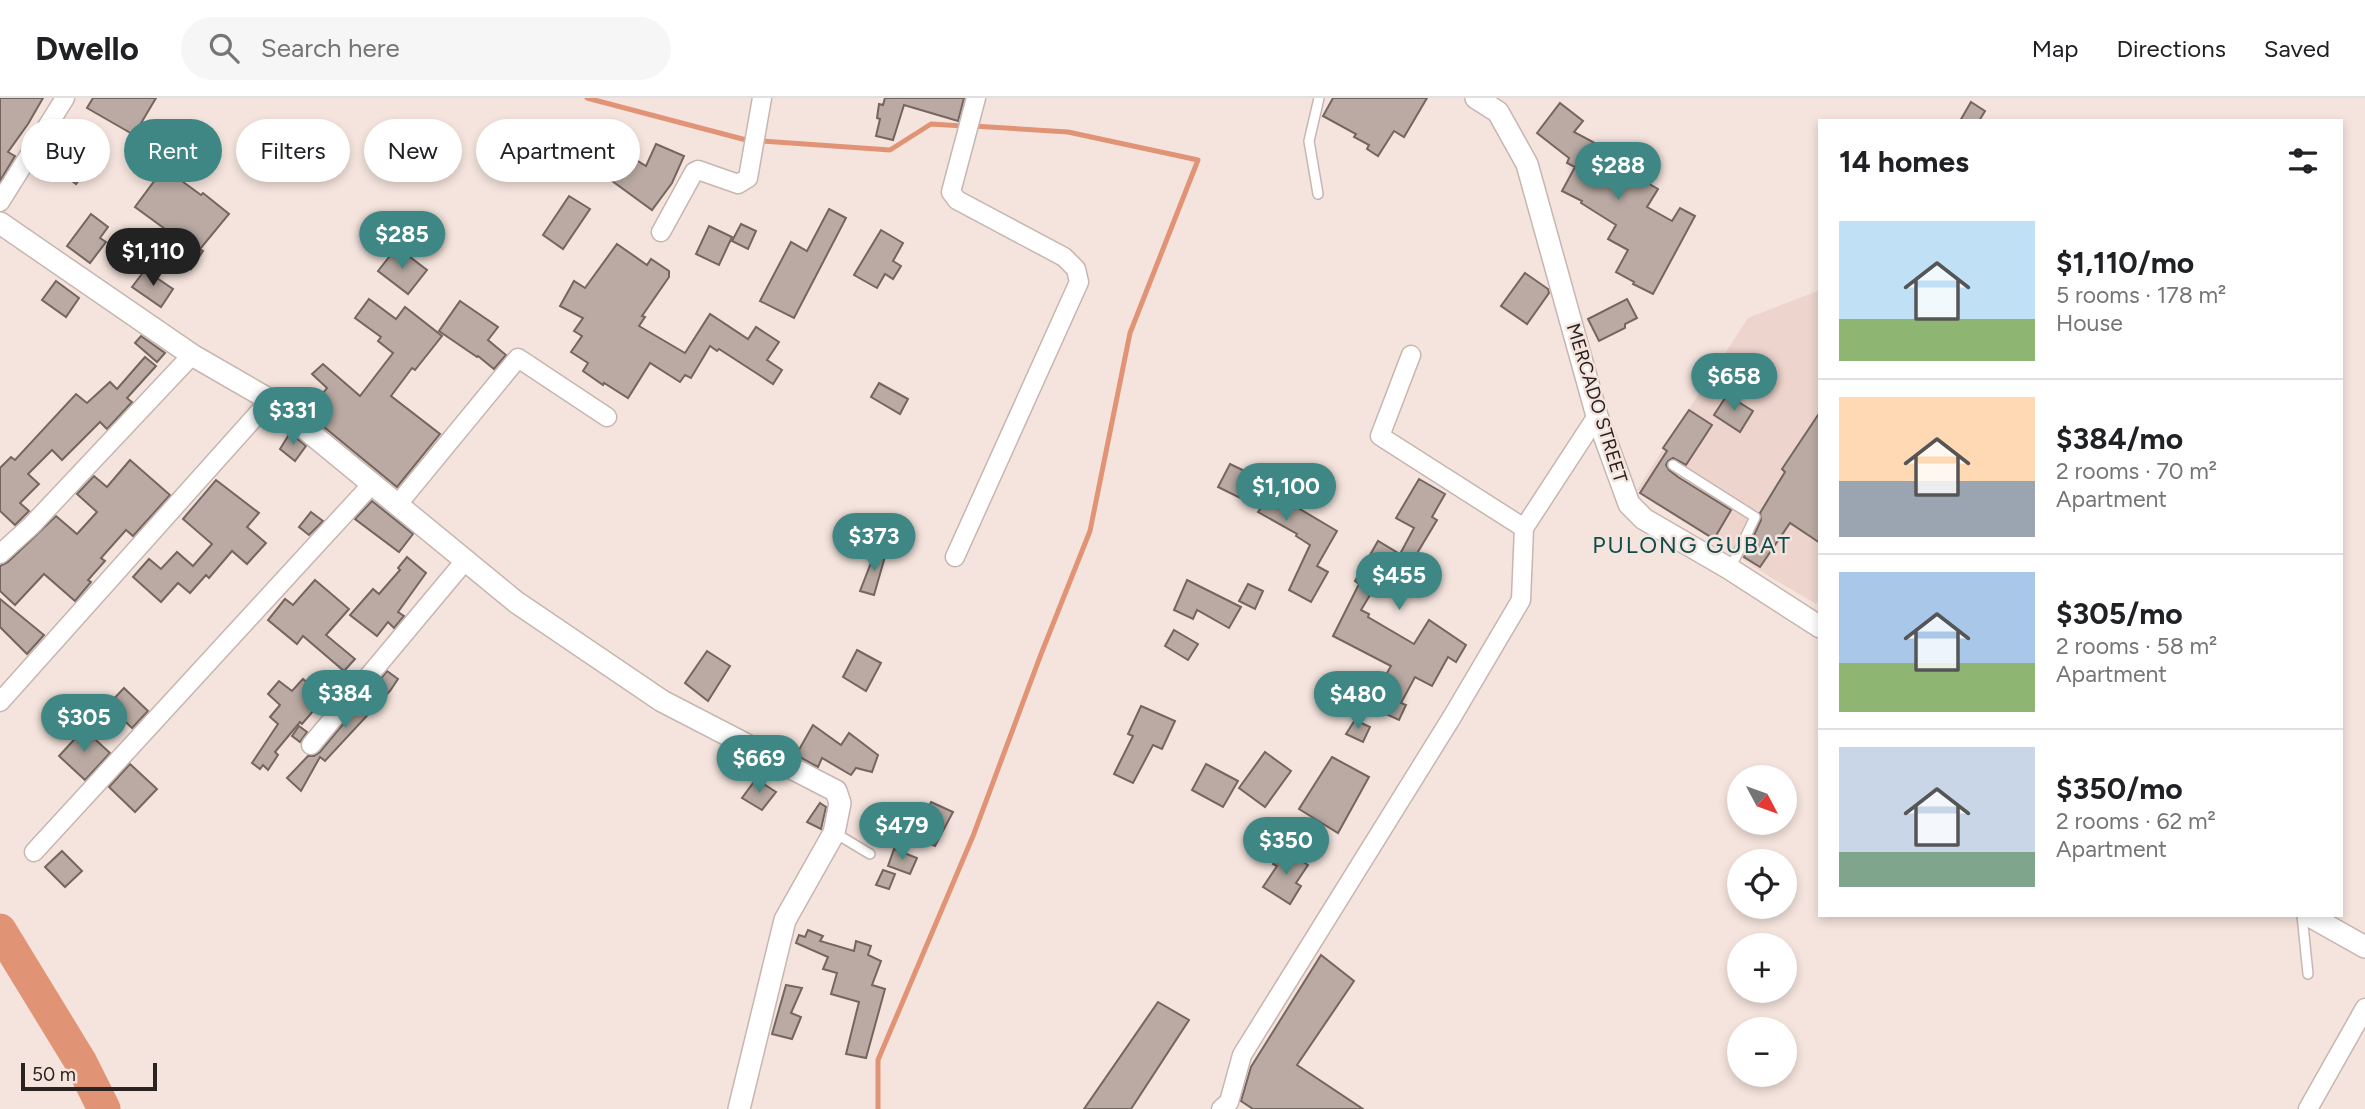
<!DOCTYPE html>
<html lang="en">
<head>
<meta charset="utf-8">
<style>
  :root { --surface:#fff; --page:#f6f6f6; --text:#202124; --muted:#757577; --line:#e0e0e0; --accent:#3f8785 }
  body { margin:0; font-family:Figtree,sans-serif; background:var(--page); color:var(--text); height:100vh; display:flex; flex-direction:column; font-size:26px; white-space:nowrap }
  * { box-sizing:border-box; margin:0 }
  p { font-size:23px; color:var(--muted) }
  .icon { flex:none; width:38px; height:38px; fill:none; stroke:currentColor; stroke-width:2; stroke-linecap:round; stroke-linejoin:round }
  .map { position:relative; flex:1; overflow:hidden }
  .panel { position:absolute; left:1818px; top:21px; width:525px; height:798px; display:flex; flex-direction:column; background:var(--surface); border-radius:0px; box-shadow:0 4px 10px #0003 }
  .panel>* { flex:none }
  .banner { position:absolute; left:21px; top:21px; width:665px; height:63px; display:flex; gap:14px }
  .needle { width:46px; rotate:131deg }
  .buttons { position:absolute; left:1727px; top:667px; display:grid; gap:14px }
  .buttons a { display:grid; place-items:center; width:70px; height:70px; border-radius:50%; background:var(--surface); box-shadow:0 4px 10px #0003; font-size:35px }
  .scale { position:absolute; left:21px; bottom:18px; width:136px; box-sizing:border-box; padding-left:7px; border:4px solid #2a2421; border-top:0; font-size:19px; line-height:24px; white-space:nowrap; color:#2a2421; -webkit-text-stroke:5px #f5e4dd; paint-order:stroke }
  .price { position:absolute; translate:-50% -60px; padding:0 16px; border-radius:24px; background:var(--accent); color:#fff; font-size:23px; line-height:46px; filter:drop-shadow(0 2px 4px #0008) }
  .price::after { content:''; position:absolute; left:50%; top:42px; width:21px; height:16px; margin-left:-10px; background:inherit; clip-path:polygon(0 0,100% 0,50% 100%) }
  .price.active { background:#222; color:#fff }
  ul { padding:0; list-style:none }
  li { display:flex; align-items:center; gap:21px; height:175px; padding:0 21px }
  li+li { border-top:2px solid var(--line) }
  li span { display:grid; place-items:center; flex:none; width:196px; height:140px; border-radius:0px; color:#555 }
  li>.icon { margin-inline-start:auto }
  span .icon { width:84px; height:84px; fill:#fffc; stroke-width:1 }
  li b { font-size:30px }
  h2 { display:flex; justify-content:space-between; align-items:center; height:84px; padding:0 21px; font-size:30px }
  .chip { padding:0 24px; border-radius:32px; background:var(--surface); box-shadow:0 4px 10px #0003; font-size:24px; line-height:63px }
  .chip.active { background:var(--accent); color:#fff }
  header { display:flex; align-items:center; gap:42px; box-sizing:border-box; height:98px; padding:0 35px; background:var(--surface); border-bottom:2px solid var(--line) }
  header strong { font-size:33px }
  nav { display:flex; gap:38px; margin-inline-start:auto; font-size:24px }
  .search { width:490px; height:63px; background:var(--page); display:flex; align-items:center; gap:18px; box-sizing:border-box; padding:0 24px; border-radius:38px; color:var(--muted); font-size:26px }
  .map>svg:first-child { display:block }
</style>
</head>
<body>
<header>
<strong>Dwello</strong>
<div class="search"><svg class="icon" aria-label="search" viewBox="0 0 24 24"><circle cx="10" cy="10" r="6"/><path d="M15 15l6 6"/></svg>Search here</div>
<nav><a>Map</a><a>Directions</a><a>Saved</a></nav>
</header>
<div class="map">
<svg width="2365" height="1011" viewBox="0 0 2365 1011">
  <rect width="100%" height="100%" fill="#f5e4dd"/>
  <path fill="#edd4cc" d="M1820 192V500L1816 506 1762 474 1637 392 1748 220Z"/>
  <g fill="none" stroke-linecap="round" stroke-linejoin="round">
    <g stroke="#e19475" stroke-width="5">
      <path d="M587 0 750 43"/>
      <path d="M761 43 890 52 931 26 963 28"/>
      <path d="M878 1011V962L973 738 1041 556 1090 433 1130 235 1198 62 1068 34 973 28"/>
    </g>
    <path stroke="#e19475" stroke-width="33" d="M0 832 80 963 104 1011"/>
  </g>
  <g fill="#baaaa3" stroke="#74655f" stroke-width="2">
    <path d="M0 0H43L28 26 8 54 15 58 0 83Z"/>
    <path d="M93 0H156L134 37 87 10Z"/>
    <path d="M885 0H964L958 23 904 7 893 42 876 38 880 21 877 20 879 6 883 7Z"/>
    <path d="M1333 0H1427L1404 39 1394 33 1378 58 1367 51 1369 47 1354 39 1356 36 1323 18Z"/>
    <path d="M1971 4 1985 13 1979 23H1960Z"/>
    <path d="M1560 5 1583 23 1574 34 1619 58 1615 66 1658 91 1647 109 1672 123 1680 110 1695 118 1653 196 1633 186 1634 184 1616 174 1628 152 1608 141 1616 127 1581 105 1582 103 1562 93 1575 69 1567 65 1569 60 1537 35Z"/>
    <path d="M56 42 91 67 76 86 42 59Z"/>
    <path d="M656 46 684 58 672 85 652 112 608 80 623 54 646 68Z"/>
    <path d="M164 70 201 97 203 95 229 116 200 151 203 153 191 171 165 154 176 139 135 109Z"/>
    <path d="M569 98 590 111 563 151 543 137Z"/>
    <path d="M829 111 846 120 794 220 760 203 791 144 807 153Z"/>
    <path d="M91 116 108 129 100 140 106 144 90 165 67 148Z"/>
    <path d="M741 126 756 133 748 151 732 143Z"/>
    <path d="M709 128 732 139 719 167 696 156Z"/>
    <path d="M881 132 903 145 893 163 901 168 893 181 885 176 877 190 854 177Z"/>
    <path d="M617 146 647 167 651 161 669 173V179L642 218 645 219 639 228 685 255 710 216 748 241 756 229 779 244 767 262 782 272 773 286 719 251 717 253 710 248 691 280 685 277 680 284 650 265 628 300 604 285 603 287 583 273 588 265 571 254 582 238 574 233 583 220 560 208 574 183 585 190Z"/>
    <path d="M397 149 427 172 408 196 378 173Z"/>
    <path d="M145 172 173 191 161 209 132 189Z"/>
    <path d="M1525 175 1548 191 1549 195 1527 226 1501 208Z"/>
    <path d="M56 183 79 200 66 219 42 202Z"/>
    <path d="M369 201 396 221 405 209 442 238 415 272 412 270 391 298 440 336 397 389 307 315 327 290 312 276 323 266 360 298 393 255 378 243 381 239 355 220Z"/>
    <path d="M1627 201 1637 220 1625 226V230L1599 243 1588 221Z"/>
    <path d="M460 203 498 229 488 242 506 257 494 271 478 258 477 259 439 233Z"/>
    <path d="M141 238 165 255 157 264 135 245Z"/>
    <path d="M145 259 156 268 127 300 132 304 107 331 100 324 62 362 52 352 28 376 39 386 20 405 29 413 15 427 0 413V370L11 359 15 362 76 296 87 305 110 284 117 291Z"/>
    <path d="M879 285 908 301 900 316 871 299Z"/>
    <path d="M1727 297 1753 313 1740 334 1714 317Z"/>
    <path d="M1689 312 1712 327 1686 367 1673 360 1668 363 1666 367 1669 372 1678 379 1731 412 1714 441 1640 395 1667 353 1663 350Z"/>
    <path d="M1820 314V445L1790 425 1760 469 1744 459 1761 422 1760 415 1785 374 1782 371Z"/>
    <path d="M290 335 306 348 295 363 280 351Z"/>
    <path d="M130 362 170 397 133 438 126 432 101 460 105 463 88 482 91 484 75 503 44 476 15 507 0 493V468L8 464 56 418 77 436 97 414 77 396 94 378 107 389Z"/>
    <path d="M1230 366 1274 387 1275 385 1305 401 1300 411 1337 433 1317 468 1328 474 1311 504 1289 492 1310 447 1296 438 1297 436 1258 414 1261 410 1218 389Z"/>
    <path d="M1419 381 1445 396 1432 419 1437 422 1401 482 1385 472 1361 512 1369 516 1368 519 1414 546 1429 522 1466 547 1456 564 1448 559 1432 588 1415 579 1401 605 1406 607 1399 622 1373 610 1382 591 1379 589 1391 568 1333 538 1359 486 1355 483 1378 443 1400 456 1414 430 1396 420Z"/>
    <path d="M216 382 259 415 247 429 266 445 247 466 232 453 209 480 206 477 190 495 178 485 161 504 133 479 149 461 161 471 177 454 193 468 212 446 183 421Z"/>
    <path d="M372 403 413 436 399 454 355 421Z"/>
    <path d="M311 414 323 423 309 437 299 429Z"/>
    <path d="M876 452 886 455 874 497 860 493Z"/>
    <path d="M407 459 426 475 398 514 404 518 394 530 388 524 377 538 350 517 373 491 379 496 400 472 398 470Z"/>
    <path d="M315 482 349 511 326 537 355 561 344 573 303 538 297 546 268 522 285 501 293 507Z"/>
    <path d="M1187 482 1241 509 1229 530 1197 512 1193 521 1174 512Z"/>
    <path d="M1248 486 1263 493 1255 511 1239 503Z"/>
    <path d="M0 501 44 537 27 556 0 529Z"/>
    <path d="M1174 532 1198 546 1188 562 1165 548Z"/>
    <path d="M857 552 881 565 866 593 843 579Z"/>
    <path d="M707 553 730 568 708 603 685 585Z"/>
    <path d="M387 573 398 581 390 593 325 663 320 659 301 693 287 680 308 658H314L320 654Z"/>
    <path d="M303 581 322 597 311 609 314 612 302 626 300 624 275 654 278 657 268 672 263 667 260 671 252 665 278 626 270 619 280 607 268 596 279 583 292 593Z"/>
    <path d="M124 590 148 613 132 630 108 607Z"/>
    <path d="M1141 608 1175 623 1162 651 1153 647 1133 685 1114 676 1133 638 1128 636Z"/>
    <path d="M1355 622 1370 629 1363 644 1346 636Z"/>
    <path d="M813 627 841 647 849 635 878 657 872 674 856 670 851 677 822 660 818 669 796 657Z"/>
    <path d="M299 628 307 634 300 644 292 638Z"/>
    <path d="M84 631 110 655 85 682 59 658Z"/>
    <path d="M1265 654 1291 673 1265 709 1239 690Z"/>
    <path d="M1332 659 1369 679 1338 735 1299 711Z"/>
    <path d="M130 666 157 691 135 714 109 689Z"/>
    <path d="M1206 666 1238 683 1223 709 1192 692Z"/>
    <path d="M756 681 776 694 762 712 742 700Z"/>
    <path d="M931 704 953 714 935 748 916 740Z"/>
    <path d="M820 705 826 709 821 731 807 724Z"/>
    <path d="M894 751 917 760 910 776 888 768Z"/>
    <path d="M1283 751 1308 767 1296 785 1301 788 1290 806 1263 789 1277 768 1273 766Z"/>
    <path d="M62 753 82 773 65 789 45 769Z"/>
    <path d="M883 772 895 776 889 791 876 787Z"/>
    <path d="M808 832 823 838 820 843 854 853 856 843 871 848 868 857 881 863 872 887 885 891 866 960 846 956 859 904 831 896 837 875 823 871 828 859 796 845 799 837 805 839Z"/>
    <path d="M1321 857 1354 883 1297 967 1363 1011H1253L1241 1003 1251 969Z"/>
    <path d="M786 887 802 890 791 915 801 919 792 941 772 936Z"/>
    <path d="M1158 904 1189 922 1131 1011H1084Z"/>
  </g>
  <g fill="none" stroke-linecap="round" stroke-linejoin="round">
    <defs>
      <g id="service">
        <path d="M1318 96 1309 43 1319 0"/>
        <path d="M1673 367 1755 419 1730 471"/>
        <path d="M835 735 870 756"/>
        <path d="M2302 817 2308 876"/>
      </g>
      <g id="minor">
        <path d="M0 104 65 0"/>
        <path d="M661 134 694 74 698 72 738 86 748 80 762 0"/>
        <path d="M1411 257 1380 338 1524 430"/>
        <path d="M398 406 518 260 607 319"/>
        <path d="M0 456 31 428 192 257"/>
        <path d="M955 459 1079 184 1076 171 1064 159 957 102 951 94 976 0"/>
        <path d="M0 604 270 302"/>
        <path d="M311 647 464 464"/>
        <path d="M34 754 372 386"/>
        <path d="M1221 1011 1229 1004 1242 957 1452 619 1521 502 1524 430 1597 318"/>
        <path d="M2308 1011 2365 910"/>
      </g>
      <g id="tertiary">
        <path d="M1476 0 1498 14 1527 66 1597 318 1629 406 1644 421 1730 471 1820 529"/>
        <path d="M0 125 192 257 270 302 516 504 662 603 836 693 840 705 834 735 785 822 739 1011"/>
        <path d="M2308 817 2365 849"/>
      </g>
    </defs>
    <use href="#service" stroke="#c7b6b0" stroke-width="12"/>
    <use href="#minor" stroke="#c7b6b0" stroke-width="21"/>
    <use href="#tertiary" stroke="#c7b6b0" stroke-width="24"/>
    <use href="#service" stroke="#fff" stroke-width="9"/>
    <use href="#minor" stroke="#fff" stroke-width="18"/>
    <use href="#tertiary" stroke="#fff" stroke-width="21"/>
  </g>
  <g text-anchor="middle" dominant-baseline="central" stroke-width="5" stroke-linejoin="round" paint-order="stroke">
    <g font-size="19" fill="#2a2421" stroke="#f5e4dd">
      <text transform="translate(1597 305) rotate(73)">MERCADO STREET</text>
    </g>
    <g font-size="23" letter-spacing="2" fill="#0d4c4b" stroke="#f5e4dd">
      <text x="1692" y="447">PULONG GUBAT</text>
    </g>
  </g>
</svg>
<div class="buttons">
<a><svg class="needle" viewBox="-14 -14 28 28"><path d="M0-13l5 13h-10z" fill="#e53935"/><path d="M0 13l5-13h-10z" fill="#757577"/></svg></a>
<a><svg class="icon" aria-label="locate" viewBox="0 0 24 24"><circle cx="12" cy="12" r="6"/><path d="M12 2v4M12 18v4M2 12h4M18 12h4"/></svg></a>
<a>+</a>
<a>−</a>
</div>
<div class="scale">50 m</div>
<b class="price" style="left:1618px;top:104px">$288</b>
<b class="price" style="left:402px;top:173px">$285</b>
<b class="price active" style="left:153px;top:190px">$1,110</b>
<b class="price" style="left:1734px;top:315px">$658</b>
<b class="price" style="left:293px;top:349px">$331</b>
<b class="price" style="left:1286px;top:425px">$1,100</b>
<b class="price" style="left:874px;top:475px">$373</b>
<b class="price" style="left:1399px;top:514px">$455</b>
<b class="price" style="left:345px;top:632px">$384</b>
<b class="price" style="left:1358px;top:633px">$480</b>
<b class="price" style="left:84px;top:656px">$305</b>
<b class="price" style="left:759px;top:697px">$669</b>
<b class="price" style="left:902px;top:764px">$479</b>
<b class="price" style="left:1286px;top:779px">$350</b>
<div class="banner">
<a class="chip">Buy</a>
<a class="chip active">Rent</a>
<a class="chip">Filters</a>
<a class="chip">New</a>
<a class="chip">Apartment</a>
</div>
<section class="panel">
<h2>14 homes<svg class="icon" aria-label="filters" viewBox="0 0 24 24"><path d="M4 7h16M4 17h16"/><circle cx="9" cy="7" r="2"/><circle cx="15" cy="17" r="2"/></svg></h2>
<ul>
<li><span style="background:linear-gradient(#bfe0f5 70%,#8fb573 0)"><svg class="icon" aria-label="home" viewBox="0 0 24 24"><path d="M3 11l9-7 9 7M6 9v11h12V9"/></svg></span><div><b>$1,110/mo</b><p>5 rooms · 178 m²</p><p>House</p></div></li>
<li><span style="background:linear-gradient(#ffd9b3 60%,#9aa5b1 0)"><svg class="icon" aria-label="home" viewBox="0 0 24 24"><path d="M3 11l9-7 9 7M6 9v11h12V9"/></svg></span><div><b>$384/mo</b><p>2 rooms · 70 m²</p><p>Apartment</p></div></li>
<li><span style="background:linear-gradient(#a9c7e8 65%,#8fb573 0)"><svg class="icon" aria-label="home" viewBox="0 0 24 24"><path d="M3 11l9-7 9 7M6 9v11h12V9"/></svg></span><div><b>$305/mo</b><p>2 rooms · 58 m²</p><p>Apartment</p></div></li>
<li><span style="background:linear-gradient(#c9d6e8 75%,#7fa58c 0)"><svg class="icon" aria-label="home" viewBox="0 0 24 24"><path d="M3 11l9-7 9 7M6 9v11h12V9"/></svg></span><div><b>$350/mo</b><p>2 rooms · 62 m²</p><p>Apartment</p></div></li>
</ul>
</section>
</div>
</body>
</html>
